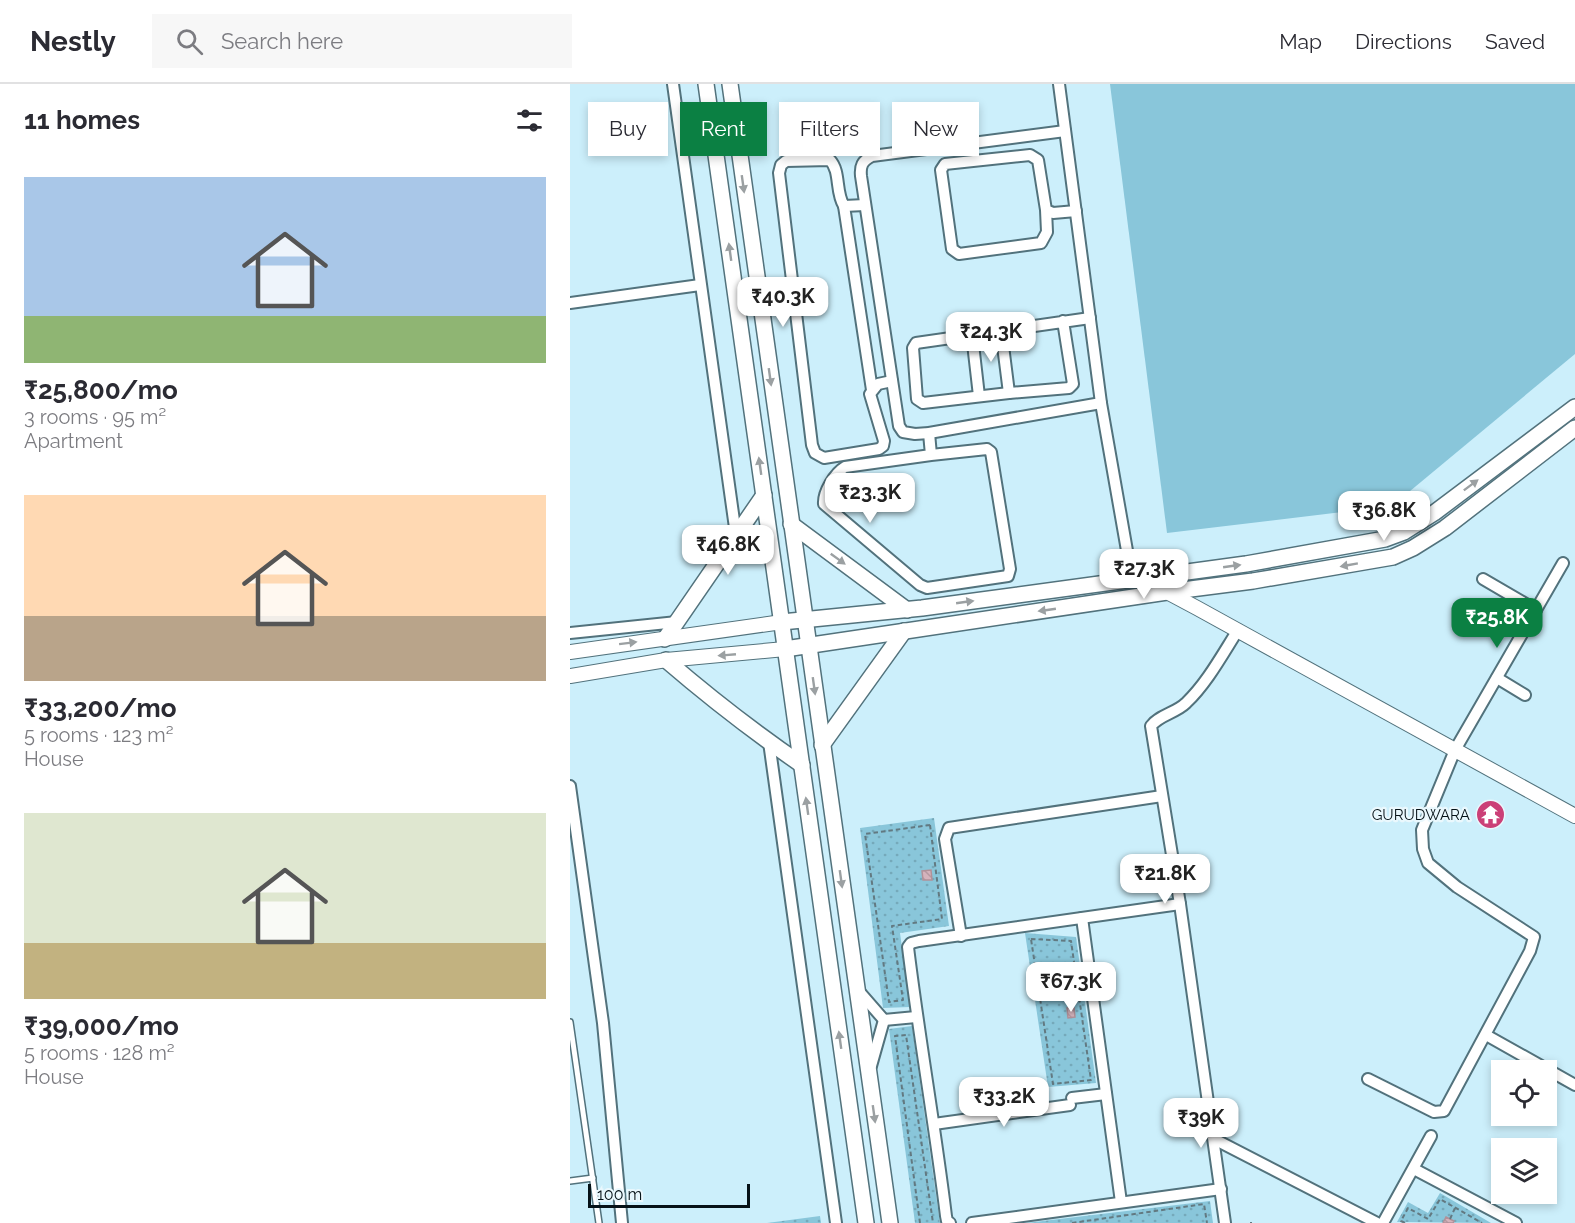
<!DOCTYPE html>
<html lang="en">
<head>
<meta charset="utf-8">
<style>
  :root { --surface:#fff; --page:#f7f7f7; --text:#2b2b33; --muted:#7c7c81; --line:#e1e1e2; --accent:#0b8043 }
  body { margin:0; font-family:Raleway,sans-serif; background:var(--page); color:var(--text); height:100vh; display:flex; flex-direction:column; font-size:22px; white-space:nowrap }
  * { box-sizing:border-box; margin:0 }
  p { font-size:20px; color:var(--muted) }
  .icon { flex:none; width:33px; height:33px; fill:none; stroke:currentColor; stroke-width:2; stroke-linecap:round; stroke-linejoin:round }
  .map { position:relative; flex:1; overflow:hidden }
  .sheet { display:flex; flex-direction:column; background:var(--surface); width:570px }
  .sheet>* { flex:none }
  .guide { position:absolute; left:18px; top:18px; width:570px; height:54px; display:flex; gap:12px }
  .controls { position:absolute; left:921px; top:976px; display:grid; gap:12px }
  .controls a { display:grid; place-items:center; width:66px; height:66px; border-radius:0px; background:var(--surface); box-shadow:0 3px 9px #0003; font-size:30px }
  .scale { position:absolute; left:18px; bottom:15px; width:162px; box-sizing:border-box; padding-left:6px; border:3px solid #061217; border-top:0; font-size:16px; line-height:21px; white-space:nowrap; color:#061217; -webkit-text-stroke:4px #eaf8fd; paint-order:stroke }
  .price { position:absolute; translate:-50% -51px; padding:0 14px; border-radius:12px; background:#fff; color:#222; font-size:20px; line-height:39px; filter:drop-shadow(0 2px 3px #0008) }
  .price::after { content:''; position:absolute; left:50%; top:36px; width:18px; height:14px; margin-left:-9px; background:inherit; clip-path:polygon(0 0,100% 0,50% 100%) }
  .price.active { background:var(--accent); color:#fff }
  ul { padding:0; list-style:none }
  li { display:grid; align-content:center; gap:12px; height:318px; padding:0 24px }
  li span { display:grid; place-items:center; height:186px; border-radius:0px; color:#555 }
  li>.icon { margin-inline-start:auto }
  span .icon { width:108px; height:108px; fill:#fffc; stroke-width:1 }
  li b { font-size:26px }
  h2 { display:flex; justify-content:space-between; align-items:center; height:72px; padding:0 24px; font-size:26px }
  .chip { padding:0 21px; border-radius:0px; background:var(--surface); box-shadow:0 3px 9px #0003; font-size:21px; line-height:54px }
  .chip.active { background:var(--accent); color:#fff }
  header { display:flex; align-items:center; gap:36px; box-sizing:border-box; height:84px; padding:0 30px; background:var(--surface); border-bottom:2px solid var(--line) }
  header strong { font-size:28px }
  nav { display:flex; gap:33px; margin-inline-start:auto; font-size:21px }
  .search { width:420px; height:54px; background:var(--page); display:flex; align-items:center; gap:15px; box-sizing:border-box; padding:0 21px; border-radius:0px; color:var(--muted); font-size:22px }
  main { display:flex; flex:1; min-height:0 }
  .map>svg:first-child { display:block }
</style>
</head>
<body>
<header>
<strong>Nestly</strong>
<div class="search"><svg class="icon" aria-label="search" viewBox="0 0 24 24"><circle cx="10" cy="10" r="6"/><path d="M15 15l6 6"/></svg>Search here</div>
<nav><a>Map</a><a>Directions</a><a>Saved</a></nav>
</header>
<main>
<section class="sheet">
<h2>11 homes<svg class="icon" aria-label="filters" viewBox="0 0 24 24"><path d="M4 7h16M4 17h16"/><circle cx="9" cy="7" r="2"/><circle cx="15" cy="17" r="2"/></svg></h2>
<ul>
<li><span style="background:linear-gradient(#a9c7e8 75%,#8fb573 0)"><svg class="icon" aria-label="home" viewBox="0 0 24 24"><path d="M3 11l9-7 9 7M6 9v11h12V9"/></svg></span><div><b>₹25,800/mo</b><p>3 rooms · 95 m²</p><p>Apartment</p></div></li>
<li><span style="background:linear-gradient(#ffd9b3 65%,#b9a48a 0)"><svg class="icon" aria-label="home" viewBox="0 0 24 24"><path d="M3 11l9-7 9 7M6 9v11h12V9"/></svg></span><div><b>₹33,200/mo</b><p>5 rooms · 123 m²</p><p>House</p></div></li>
<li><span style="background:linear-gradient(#dfe7d0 70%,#c2b280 0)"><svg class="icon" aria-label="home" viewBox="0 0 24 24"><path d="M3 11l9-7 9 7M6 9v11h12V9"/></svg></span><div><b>₹39,000/mo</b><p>5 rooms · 128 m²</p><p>House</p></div></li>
</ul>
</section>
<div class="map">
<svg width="1005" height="1139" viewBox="0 0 1005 1139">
  <defs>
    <pattern id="park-dots" width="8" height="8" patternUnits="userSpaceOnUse" patternTransform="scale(1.5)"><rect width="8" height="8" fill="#89c6da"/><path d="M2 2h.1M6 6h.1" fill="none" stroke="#75a9ba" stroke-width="1.8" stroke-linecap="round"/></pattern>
    <pattern id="building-back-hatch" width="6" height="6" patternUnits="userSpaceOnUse" patternTransform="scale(1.5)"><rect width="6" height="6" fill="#d5b3bc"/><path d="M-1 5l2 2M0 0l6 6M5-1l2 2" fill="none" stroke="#b599a1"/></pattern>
  </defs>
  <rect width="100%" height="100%" fill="#cceffb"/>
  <path fill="#89c6da" d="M540 0H1005V270L822 422 597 449Z"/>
  <g fill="url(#park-dots)">
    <path d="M364 734 379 842 330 849 340 923 313 924 290 744Z"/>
    <path d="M455 849 506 853 526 999 478 1003Z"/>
    <path d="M342 942 370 1139H345L319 945Z"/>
    <path d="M870 1109 921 1139 827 1138 838 1118 858 1129Z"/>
    <path d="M640 1117 643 1139H456Z"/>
    <path d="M250 1132 251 1139H197Z"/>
  </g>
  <g fill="url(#building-back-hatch)" stroke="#b19199" stroke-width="1.5">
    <path d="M361 786 362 796H353L352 787Z"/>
    <path d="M497 924H504L505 933 498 934Z"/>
    <path d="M876 1133 884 1137 883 1139H873Z"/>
  </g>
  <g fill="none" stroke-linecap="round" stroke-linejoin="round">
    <defs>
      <g id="service">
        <path d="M0 938 29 1139"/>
        <path d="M0 1097 23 1094"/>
      </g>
      <g id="minor">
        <path d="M103 0 166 451"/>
        <path d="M489 0 531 319 562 495"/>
        <path d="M495 47 302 72C292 77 290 82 291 92L329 342 333 348 345 350 359 349 531 319"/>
        <path d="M295 121 274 122C265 108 271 88 260 76L216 77 211 81 209 89 242 361 245 369 254 374 309 365 313 362 314 357 300 310 308 300 322 297"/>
        <path d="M274 122 302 306"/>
        <path d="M476 126 477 148 471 159 389 170 382 165 371 86 375 80 460 71 468 76 476 126 483 129 506 127"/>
        <path d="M0 219 130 201"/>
        <path d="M493 237 503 300 499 304 439 309 353 319 347 315 343 264 346 259 520 234"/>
        <path d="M431 246 439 309"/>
        <path d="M402 251 409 312"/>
        <path d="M359 349 361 371 417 365 421 368 440 485 438 492 357 504 350 501 254 420C253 408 265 389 275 383L361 371"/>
        <path d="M913 495 966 526"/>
        <path d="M0 549 107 538"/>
        <path d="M927 594 955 611"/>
        <path d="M199 658 266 1139"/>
        <path d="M0 702 33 939 52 1139"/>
        <path d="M512 834 551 1118"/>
        <path d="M391 852 375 755 379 744 592 712"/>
        <path d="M287 905 314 936"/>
        <path d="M314 936 346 933"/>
        <path d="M916 951 1005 1001"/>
        <path d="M301 982 314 936"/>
        <path d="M798 995 864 1028 874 1027 960 867 964 853 887 803 858 779 853 765 852 746 885 666 993 479"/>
        <path d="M502 1014 536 1010"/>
        <path d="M364 1040 500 1021"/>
        <path d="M644 1055 807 1139"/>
        <path d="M844 1085 946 1139"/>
        <path d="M380 1139 377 1137 376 1132C365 1042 349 953 338 863L341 859 349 857 610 820"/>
        <path d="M402 1139 651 1105"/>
        <path d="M655 1139 610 820 581 642C589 631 606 629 616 619 637 599 652 571 668 546"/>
        <path d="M813 1139 861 1052"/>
      </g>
      <g id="tertiary">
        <path d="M563 495 597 508 627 524 1005 732"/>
        <path d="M0 568 212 538"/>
        <path d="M0 592 96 576 215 565"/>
      </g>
      <g id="secondary">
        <path d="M136 0 296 1139"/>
        <path d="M160 0 320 1139"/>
        <path d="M221 440 337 526"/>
        <path d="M212 538 352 524 676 480 815 455 834 448 864 429 1005 323"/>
        <path d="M95 555 194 411"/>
        <path d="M215 565 597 508 683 497 823 473 843 464 875 444 1005 344"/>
        <path d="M96 576C139 613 184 648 232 681"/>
        <path d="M252 661 334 547"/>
      </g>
    </defs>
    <use href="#service" stroke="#52727c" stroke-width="8"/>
    <use href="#minor" stroke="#52727c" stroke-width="14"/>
    <use href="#tertiary" stroke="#52727c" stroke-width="16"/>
    <use href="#secondary" stroke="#52727c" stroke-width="18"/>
    <g stroke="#627981" stroke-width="2" stroke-dasharray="4.5 3" stroke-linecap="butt">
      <path d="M360 741 372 835 322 842 333 916 319 918 295 750Z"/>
      <path d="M461 855 501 857 521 996 483 1000Z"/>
      <path d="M880 1135 885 1124"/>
      <path d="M350 1139 325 952 336 951 363 1139"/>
      <path d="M502 1139 634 1120 637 1139"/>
      <path d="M680 1139H682"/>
      <path d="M835 1139 831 1137 838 1124 858 1135 870 1115 912 1139"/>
    </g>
    <use href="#service" stroke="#fff" stroke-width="5"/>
    <use href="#minor" stroke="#fff" stroke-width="10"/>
    <use href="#tertiary" stroke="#fff" stroke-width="14"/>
    <use href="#secondary" stroke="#fff" stroke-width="15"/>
  </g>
  <defs><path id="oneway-solid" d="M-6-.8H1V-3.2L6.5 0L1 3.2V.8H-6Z" transform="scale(1.5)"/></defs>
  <g fill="#9ba0a2">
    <use href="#oneway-solid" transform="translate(173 100) rotate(82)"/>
    <use href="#oneway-solid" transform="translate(160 168) rotate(-98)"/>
    <use href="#oneway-solid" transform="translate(200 293) rotate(82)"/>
    <use href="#oneway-solid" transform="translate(190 382) rotate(-98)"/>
    <use href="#oneway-solid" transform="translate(901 401) rotate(-37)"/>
    <use href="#oneway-solid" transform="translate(268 475) rotate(36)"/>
    <use href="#oneway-solid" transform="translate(779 481) rotate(170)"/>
    <use href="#oneway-solid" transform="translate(662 482) rotate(-8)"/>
    <use href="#oneway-solid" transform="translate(395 518) rotate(-8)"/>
    <use href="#oneway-solid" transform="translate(477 526) rotate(172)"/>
    <use href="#oneway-solid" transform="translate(58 559) rotate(-7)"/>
    <use href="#oneway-solid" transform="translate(157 571) rotate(175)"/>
    <use href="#oneway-solid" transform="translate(244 602) rotate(82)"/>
    <use href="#oneway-solid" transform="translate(237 722) rotate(-98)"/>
    <use href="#oneway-solid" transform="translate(271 795) rotate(82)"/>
    <use href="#oneway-solid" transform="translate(270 956) rotate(-98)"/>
    <use href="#oneway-solid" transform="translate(304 1030) rotate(82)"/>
  </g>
  <defs>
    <symbol id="temple-disc" viewBox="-11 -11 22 22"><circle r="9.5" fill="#cb4077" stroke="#eaf8fd"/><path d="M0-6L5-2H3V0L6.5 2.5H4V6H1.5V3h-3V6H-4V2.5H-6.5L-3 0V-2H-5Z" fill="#fff"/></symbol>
  </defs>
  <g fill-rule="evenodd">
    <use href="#temple-disc" x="904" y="714" width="33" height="33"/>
  </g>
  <g text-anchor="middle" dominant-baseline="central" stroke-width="4.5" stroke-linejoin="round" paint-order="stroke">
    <g font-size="15" fill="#061217" stroke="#eaf8fd" text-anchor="end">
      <text x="900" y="731">GURUDWARA</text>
    </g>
  </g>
</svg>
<div class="controls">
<a><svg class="icon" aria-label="locate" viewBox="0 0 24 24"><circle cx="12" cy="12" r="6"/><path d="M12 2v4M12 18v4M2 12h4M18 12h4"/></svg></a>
<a><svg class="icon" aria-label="layers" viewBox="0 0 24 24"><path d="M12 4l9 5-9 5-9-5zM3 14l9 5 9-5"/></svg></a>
</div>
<div class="scale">100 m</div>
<b class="price" style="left:213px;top:244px">₹40.3K</b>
<b class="price" style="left:421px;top:279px">₹24.3K</b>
<b class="price" style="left:300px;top:440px">₹23.3K</b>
<b class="price" style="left:814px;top:458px">₹36.8K</b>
<b class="price" style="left:158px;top:492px">₹46.8K</b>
<b class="price" style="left:574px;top:516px">₹27.3K</b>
<b class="price active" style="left:927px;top:565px">₹25.8K</b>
<b class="price" style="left:595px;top:821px">₹21.8K</b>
<b class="price" style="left:501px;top:929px">₹67.3K</b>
<b class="price" style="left:434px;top:1044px">₹33.2K</b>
<b class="price" style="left:631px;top:1065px">₹39K</b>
<div class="guide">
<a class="chip">Buy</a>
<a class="chip active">Rent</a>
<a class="chip">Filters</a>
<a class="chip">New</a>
</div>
</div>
</main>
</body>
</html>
